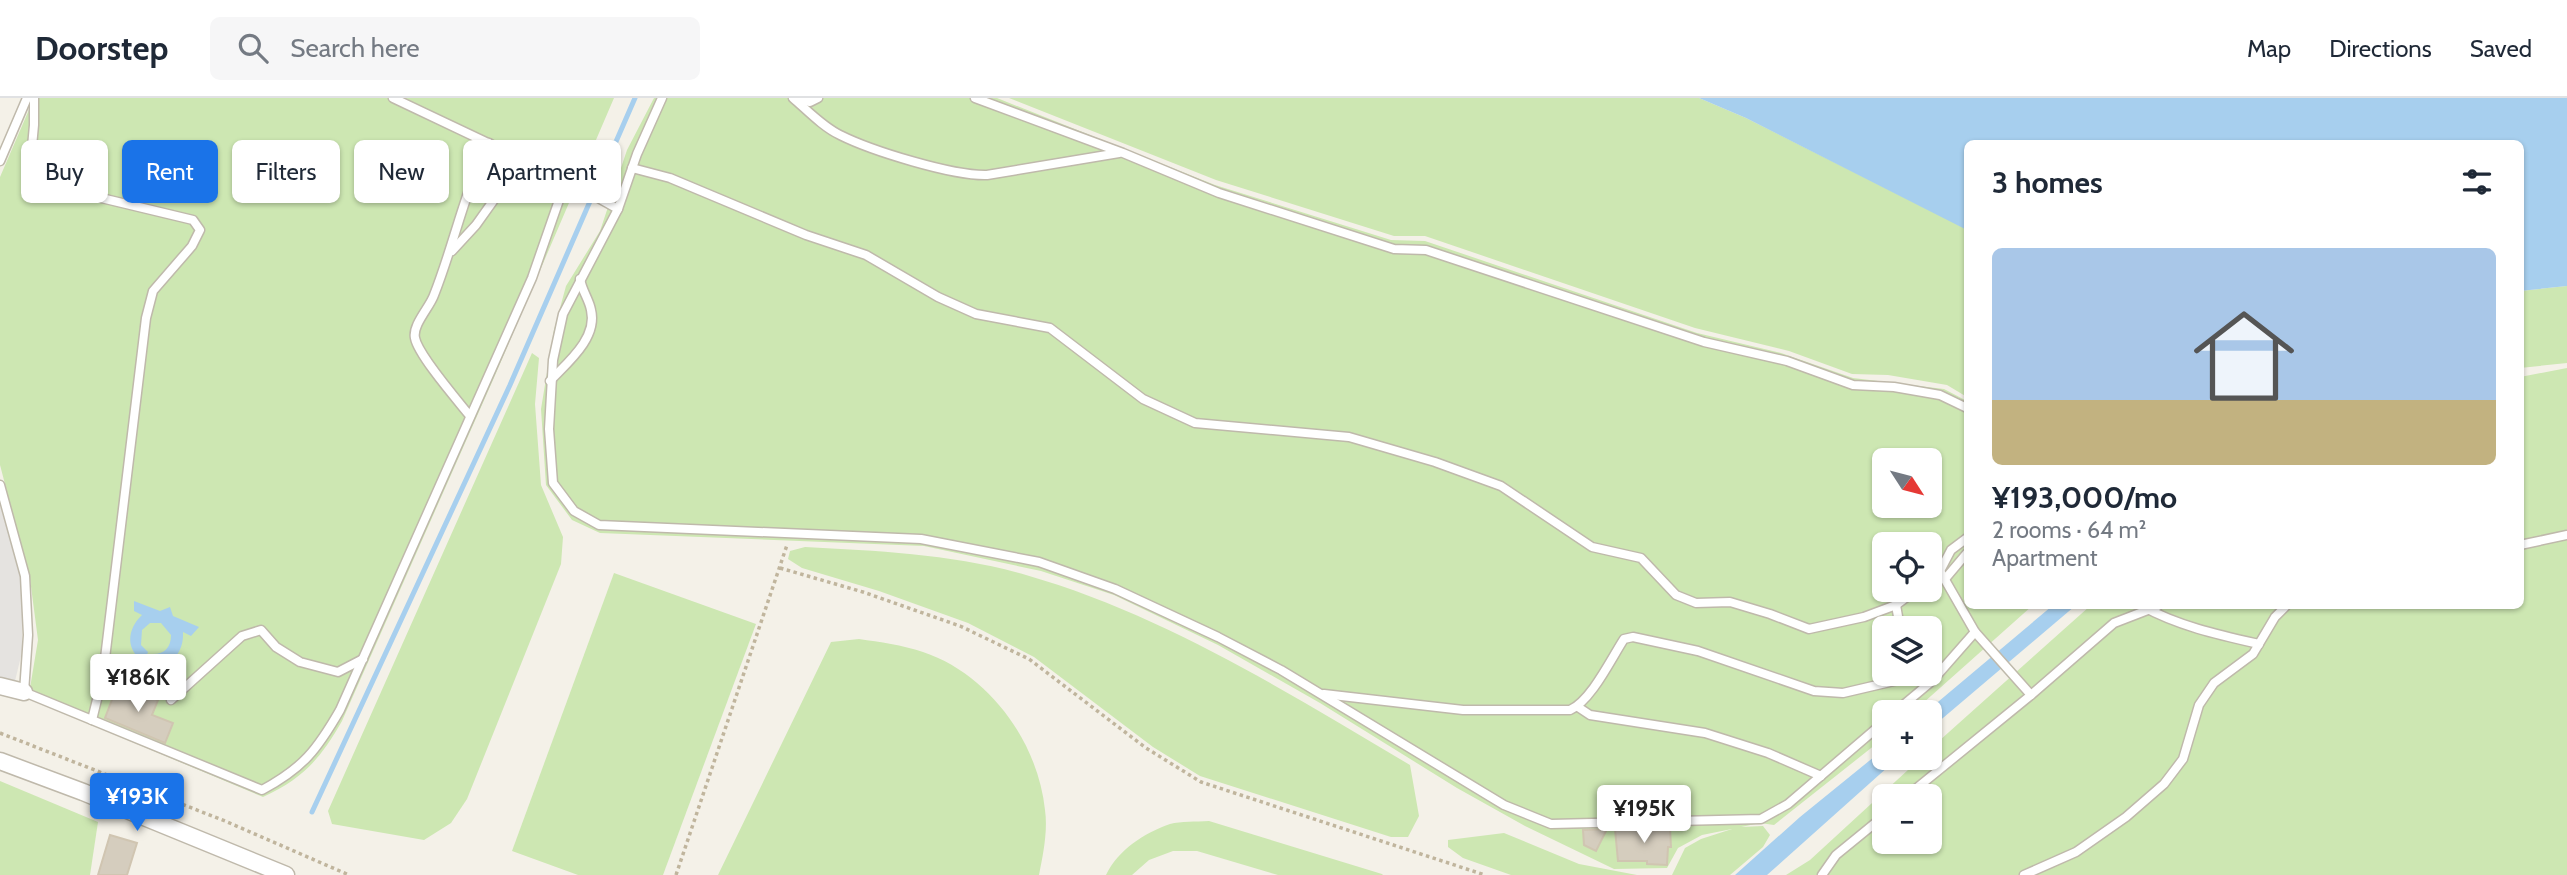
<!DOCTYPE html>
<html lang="en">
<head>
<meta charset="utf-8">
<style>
  :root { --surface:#fff; --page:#f6f6f7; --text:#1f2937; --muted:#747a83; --line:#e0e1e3; --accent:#1a73e8 }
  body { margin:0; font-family:Cabin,sans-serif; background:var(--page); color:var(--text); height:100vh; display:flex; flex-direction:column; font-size:26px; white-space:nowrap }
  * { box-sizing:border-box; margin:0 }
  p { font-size:23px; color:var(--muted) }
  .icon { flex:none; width:38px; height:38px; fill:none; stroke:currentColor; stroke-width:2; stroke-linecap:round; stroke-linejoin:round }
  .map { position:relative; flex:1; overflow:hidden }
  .panel { position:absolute; left:1964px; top:42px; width:560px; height:469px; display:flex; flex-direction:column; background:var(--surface); border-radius:10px; box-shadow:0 2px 5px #0004 }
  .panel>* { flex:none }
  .guide { position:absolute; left:21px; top:42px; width:665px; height:63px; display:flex; gap:14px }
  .needle { width:46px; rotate:126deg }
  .buttons { position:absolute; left:1872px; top:350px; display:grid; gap:14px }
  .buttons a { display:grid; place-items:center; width:70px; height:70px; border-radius:10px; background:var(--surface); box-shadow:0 2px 5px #0004; font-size:35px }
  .price { position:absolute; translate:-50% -60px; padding:0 16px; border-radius:7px; background:#fff; color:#222; font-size:23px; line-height:46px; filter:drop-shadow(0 2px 4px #0008) }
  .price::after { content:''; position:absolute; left:50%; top:42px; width:21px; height:16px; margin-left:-10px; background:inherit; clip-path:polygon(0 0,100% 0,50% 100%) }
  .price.active { background:var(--accent); color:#fff }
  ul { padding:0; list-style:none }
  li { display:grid; align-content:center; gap:14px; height:371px; padding:0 28px }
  li span { display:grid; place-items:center; height:217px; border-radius:10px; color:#555 }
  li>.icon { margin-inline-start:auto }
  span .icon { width:126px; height:126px; fill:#fffc; stroke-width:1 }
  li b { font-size:30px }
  h2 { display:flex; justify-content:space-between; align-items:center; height:84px; padding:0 28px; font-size:30px }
  .tag { padding:0 24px; border-radius:10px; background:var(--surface); box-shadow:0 2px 5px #0004; font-size:24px; line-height:63px }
  .tag.active { background:var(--accent); color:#fff }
  header { display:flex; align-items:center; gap:42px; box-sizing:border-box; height:98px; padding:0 35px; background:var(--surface); border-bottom:2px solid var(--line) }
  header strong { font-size:33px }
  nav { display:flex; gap:38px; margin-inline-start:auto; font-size:24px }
  .search { width:490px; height:63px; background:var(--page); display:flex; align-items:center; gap:18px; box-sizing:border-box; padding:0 24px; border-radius:10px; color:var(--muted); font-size:26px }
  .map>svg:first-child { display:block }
</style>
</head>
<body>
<header>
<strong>Doorstep</strong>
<div class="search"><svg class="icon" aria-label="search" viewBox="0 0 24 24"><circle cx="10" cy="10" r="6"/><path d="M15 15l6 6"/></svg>Search here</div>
<nav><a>Map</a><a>Directions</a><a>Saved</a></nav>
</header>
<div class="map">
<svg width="2567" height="777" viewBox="0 0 2567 777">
  <rect width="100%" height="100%" fill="#f4f1e8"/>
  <g fill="#cde7b2" fill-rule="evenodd">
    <path d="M34 0H614L493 282 342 623C320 661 304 680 263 699L35 603 30 590 38 542 30 481 0 367V79Z"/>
    <path d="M654 0H997L1215 87 1391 142 1425 143 1697 235 1781 255 1853 280 1944 291 1967 303V508H2032L1913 614H1885V639L1774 727 1760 725 1741 729 1763 728 1770 737 1763 749 1730 777H1672L1685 750 1701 741 1732 731 1702 737 1678 750 1667 770 1614 771 1525 728 1457 690 1320 605 1218 547 1114 497 1041 473 924 448 600 435 572 422 546 387 541 311 554 232 566 188 600 133 627 52ZM1885 362H1930V408H1885ZM1885 446H1930V492H1885ZM1885 530H1930V576H1885Z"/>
    <path d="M1009 0H1699L1746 20 1967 131V299L1947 287 1888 277 1852 276 1789 253 1695 230 1425 138H1394L1216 82Z"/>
    <path d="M2567 188V265L2520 270V193Z"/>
    <path d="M532 255 539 260 535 306 541 387 563 439 561 466 467 701 451 725 424 742 332 726 328 713Z"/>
    <path d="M2567 270V777H1786L1810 762 1921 660H1930V651L2090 508H2520V279ZM1885 698H1930V744H1885Z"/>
    <path d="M805 449C879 453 954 456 1026 477 1165 517 1286 594 1410 667L1419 718 1408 739H1391L1200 678 1153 649 1034 559 968 525 879 493 802 470 788 461 790 453Z"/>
    <path d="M614 475 756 526 663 777H578L512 753Z"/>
    <path d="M859 541C880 544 902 547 923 554 989 576 1038 644 1045 712 1048 733 1043 757 1039 777H718L831 544Z"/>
    <path d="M0 683 98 724 90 777H0Z"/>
    <path d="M1209 723 1382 776 1383 777H1278L1197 753H1173L1149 762 1132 777H1106C1118 752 1144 735 1170 726 1181 723 1196 724 1209 723Z"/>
    <path d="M1504 735 1579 766 1637 777H1511L1463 760 1448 749V742Z"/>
  </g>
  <path fill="#e5e3e0" d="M0 407 22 482V554L15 583 0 579Z"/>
  <g fill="#a7cfee">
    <path d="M1699 0H2567V188L2520 193V46H1967V131H1965L1746 20Z"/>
    <path d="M134 503 160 513 170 509 173 518 199 529 191 538 183 534C184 556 170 571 148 566L153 556C165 556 171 549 171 537L161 525H150L142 532 141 547 148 554 144 564C125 552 127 531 142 517L134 513Z"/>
    <path d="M2052 508H2075L1930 631V614H1926Z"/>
    <path d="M1885 650V660H1898L1767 777H1735L1800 719Z"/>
  </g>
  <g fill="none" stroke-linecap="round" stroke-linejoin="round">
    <path stroke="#a7cfee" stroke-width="5" d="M312 714 510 287 635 0"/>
  </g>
  <g fill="#d5cdbe" stroke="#d0c5b1" stroke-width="2">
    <path d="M118 586 158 602 152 617 173 625 165 645 105 620Z"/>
    <path d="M1670 730 1671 749H1668L1667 767 1647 766V763H1618L1615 731Z"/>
    <path d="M1607 731 1596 753 1584 747 1583 732Z"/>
    <path d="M110 737 137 745 127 777H98Z"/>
  </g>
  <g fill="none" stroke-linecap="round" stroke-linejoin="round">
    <defs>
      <g id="service">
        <path d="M34 0V27L30 70 43 86 193 122 200 132 192 148 153 193 146 220 103 577 92 622"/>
        <path d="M393 0 566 82 618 111"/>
        <path d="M662 0 637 56 618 111 563 216 553 262 549 331 553 385 574 413 599 427 921 441 1039 464 1115 491 1218 539 1281 572 1504 707 1551 726 1761 721 1788 706 1885 623"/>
        <path d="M793 0C807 12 823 29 840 37 872 53 953 78 987 77L1119 55"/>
        <path d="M975 0 1123 55 1219 95 1394 151 1426 152 1704 244 1787 263 1853 287 1894 289 1940 297 1967 310"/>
        <path d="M796 1 810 4 818 0"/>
        <path d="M0 63 27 0"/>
        <path d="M632 70 670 80 806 137 866 157 938 199 976 216 1050 230 1143 301 1195 325 1349 339 1435 364 1501 388 1592 449 1641 460 1676 497 1696 505 1730 504 1770 516 1809 531 1864 519 1896 507 1916 492"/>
        <path d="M452 153 476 127 523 61"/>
        <path d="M550 283C567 265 598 240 591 212 589 201 582 193 580 181"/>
        <path d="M470 318C458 303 418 257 415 240 412 227 430 209 434 197 454 147 464 93 489 45"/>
        <path d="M0 387 25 478 28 537 24 594 262 692C303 670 317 652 340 612L532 180 566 82"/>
        <path d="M2520 447 2567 437"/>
        <path d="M1940 473 1951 452 1967 440"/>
        <path d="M1930 481 1940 473 1975 534 2031 597"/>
        <path d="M1945 481 1967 455"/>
        <path d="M1896 507 1900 530"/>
        <path d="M2142 508C2178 528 2219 537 2259 546"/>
        <path d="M1324 596 1463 612H1570C1591 603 1611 561 1624 541L1633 539 1698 553 1814 593 1843 595 1920 577"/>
        <path d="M171 602 242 538 261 532 276 549 300 564 338 574 363 561"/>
        <path d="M1578 609 1590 617 1705 635 1768 655 1821 678"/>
        <path d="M1895 614 1932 583 1975 534"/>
        <path d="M1907 698 2031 597 2114 525 2158 508"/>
        <path d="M1822 777 1836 757 1885 717"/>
        <path d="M2024 777 2076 754 2126 719 2164 686 2183 661 2199 607 2214 585 2253 556 2275 519 2286 508"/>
      </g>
      <g id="minor">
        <path d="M0 588 24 594"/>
        <path d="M0 663 83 694 286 777"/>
      </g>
    </defs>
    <use href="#service" stroke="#bfb9ab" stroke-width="11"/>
    <use href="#minor" stroke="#bfb9ab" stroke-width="19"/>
    <g stroke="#c0b59d" stroke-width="3.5" stroke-dasharray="3.5 3.5" stroke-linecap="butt">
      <path d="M780 470 863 494 960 528 1029 561 1146 650 1201 684 1485 777"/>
      <path d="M0 635 225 723 349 777"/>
      <path d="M676 777 787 447"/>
    </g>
    <use href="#service" stroke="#fff" stroke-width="8"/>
    <use href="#minor" stroke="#fff" stroke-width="16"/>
  </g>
</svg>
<div class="buttons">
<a><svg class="needle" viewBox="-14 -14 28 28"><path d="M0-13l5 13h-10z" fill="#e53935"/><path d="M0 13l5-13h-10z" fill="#747a83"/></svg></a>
<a><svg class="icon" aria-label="locate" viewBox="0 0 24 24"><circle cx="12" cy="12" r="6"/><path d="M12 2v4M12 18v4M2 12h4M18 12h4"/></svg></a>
<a><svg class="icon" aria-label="layers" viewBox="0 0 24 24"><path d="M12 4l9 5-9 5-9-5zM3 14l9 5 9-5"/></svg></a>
<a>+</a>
<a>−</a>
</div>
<b class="price" style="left:138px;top:616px">¥186K</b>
<b class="price active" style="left:137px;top:735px">¥193K</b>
<b class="price" style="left:1644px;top:747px">¥195K</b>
<div class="guide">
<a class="tag">Buy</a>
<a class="tag active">Rent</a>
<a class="tag">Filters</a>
<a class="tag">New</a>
<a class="tag">Apartment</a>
</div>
<section class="panel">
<h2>3 homes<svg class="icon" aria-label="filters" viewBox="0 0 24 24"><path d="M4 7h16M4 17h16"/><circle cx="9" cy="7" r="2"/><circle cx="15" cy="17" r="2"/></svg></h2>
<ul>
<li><span style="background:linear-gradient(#a9c7e8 70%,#c2b280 0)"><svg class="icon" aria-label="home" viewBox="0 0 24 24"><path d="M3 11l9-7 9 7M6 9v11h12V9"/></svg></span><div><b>¥193,000/mo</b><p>2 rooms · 64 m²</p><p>Apartment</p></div></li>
</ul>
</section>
</div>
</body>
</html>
